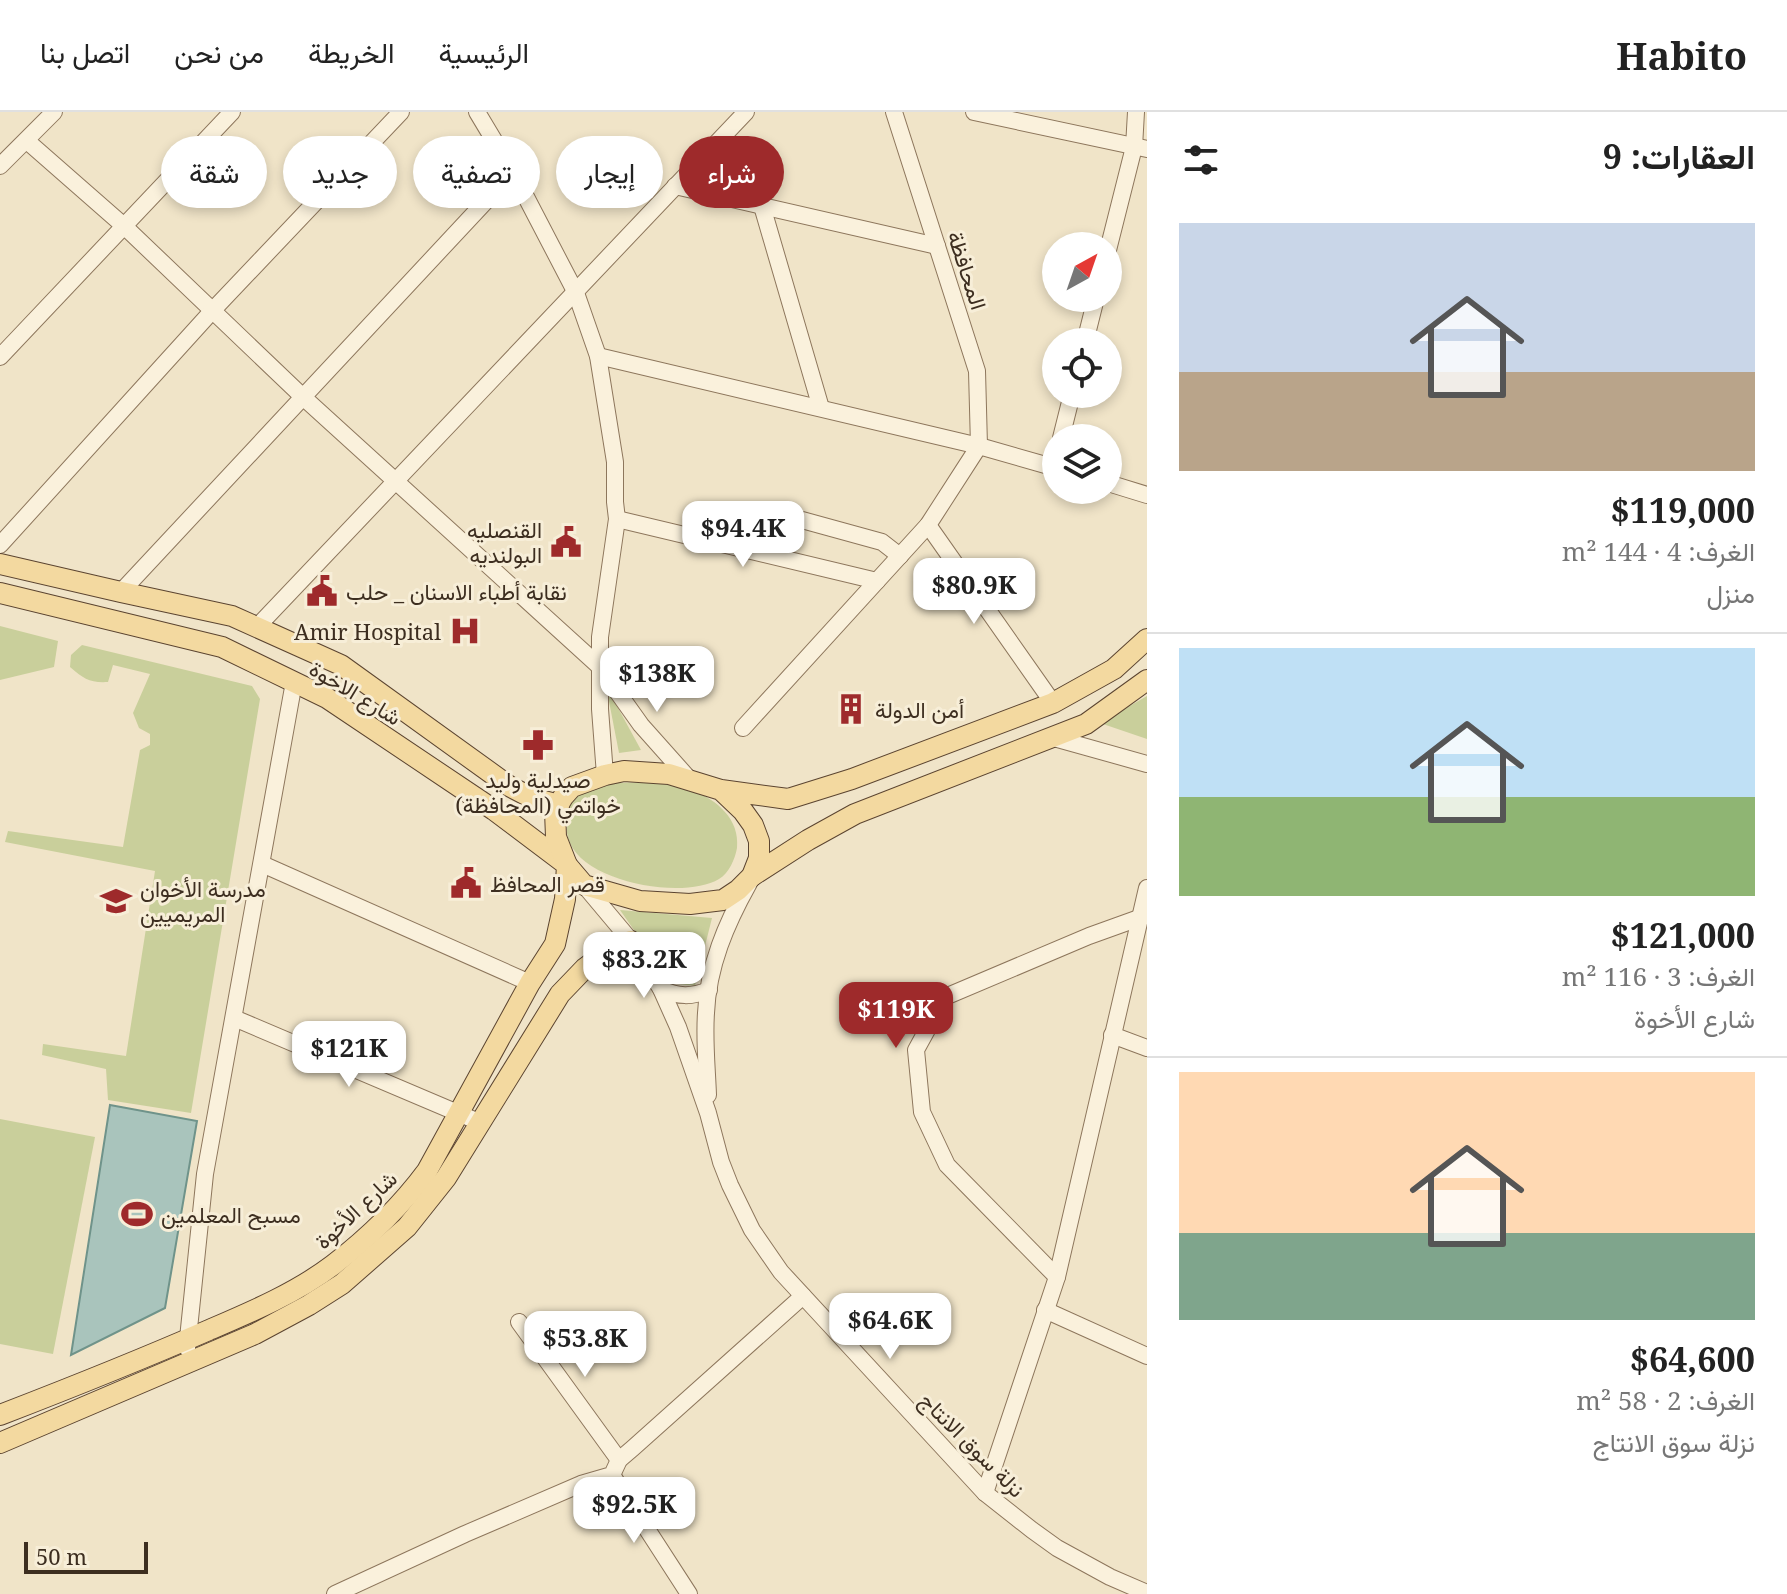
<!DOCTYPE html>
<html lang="ar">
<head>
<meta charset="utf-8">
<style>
  :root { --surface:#fff; --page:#f6f6f6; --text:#222; --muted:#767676; --line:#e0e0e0; --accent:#9e2a2b }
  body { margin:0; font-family:"Noto Serif",Vazirmatn,serif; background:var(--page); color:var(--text); direction:rtl; height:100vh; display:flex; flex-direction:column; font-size:30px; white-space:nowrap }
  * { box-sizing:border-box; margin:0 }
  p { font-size:26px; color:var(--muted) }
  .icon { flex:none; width:44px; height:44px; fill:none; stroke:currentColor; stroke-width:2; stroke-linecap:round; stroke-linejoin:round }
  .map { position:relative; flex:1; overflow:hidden; direction:ltr }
  .panel { display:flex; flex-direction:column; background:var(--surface); width:640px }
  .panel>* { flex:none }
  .guide { position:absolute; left:24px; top:24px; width:760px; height:72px; direction:rtl; display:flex; gap:16px }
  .needle { width:52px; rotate:40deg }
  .controls { position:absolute; left:1042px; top:120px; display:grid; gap:16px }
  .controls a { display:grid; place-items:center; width:80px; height:80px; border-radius:50%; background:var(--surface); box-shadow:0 4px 12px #0003; font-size:40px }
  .scale { position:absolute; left:24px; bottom:20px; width:124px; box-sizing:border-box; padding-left:8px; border:4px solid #3d2e20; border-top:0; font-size:22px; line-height:28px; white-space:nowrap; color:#3d2e20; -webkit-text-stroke:6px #f7eed8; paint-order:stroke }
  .price { position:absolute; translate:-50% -68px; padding:0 18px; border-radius:16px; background:#fff; color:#222; font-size:26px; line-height:52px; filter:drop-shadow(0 2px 4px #0008) }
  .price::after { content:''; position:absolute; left:50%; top:48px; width:24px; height:18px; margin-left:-12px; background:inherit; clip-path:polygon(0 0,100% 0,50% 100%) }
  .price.current { background:var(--accent); color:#fff }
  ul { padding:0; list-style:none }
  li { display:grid; align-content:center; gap:16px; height:424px; padding:0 32px }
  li+li { border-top:2px solid var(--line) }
  li span { display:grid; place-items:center; height:248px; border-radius:0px; color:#555 }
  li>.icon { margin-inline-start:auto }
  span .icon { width:144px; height:144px; fill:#fffc; stroke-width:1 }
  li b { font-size:34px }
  h2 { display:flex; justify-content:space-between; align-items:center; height:96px; padding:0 32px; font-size:34px }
  .tag { padding:0 28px; border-radius:36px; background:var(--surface); box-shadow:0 4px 12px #0003; font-size:28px; line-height:72px }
  .tag.current { background:var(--accent); color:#fff }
  header { display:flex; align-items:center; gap:48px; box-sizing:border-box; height:112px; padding:0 40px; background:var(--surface); border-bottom:2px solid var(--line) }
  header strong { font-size:38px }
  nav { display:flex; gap:44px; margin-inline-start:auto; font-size:28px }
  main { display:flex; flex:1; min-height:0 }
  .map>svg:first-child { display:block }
</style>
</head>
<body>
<header>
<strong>Habito</strong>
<nav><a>الرئيسية</a><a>الخريطة</a><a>من نحن</a><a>اتصل بنا</a></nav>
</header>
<main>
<section class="panel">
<h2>العقارات: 9<svg class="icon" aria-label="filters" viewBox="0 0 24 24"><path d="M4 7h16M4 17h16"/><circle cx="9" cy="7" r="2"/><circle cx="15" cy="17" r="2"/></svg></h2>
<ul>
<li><span style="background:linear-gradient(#c9d6e8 60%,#b9a48a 0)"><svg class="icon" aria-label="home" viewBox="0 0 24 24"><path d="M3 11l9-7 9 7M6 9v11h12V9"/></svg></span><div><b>$119,000</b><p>الغرف: 4 · 144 m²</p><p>منزل</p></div></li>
<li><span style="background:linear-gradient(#bfe0f5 60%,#8fb573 0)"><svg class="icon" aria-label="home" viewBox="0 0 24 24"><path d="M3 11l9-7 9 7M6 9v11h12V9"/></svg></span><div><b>$121,000</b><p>الغرف: 3 · 116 m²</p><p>شارع الأخوة</p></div></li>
<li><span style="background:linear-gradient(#ffd9b3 65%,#7fa58c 0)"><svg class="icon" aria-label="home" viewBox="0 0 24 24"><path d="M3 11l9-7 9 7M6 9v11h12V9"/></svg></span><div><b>$64,600</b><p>الغرف: 2 · 58 m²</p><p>نزلة سوق الانتاج</p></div></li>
</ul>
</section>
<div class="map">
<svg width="1147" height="1482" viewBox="0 0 1147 1482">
  <rect width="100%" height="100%" fill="#f0e4c8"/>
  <g fill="#c9cf9b">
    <path d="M0 514 58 529 54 555 0 568Z"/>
    <path d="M82 533 252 574 260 587 191 1001 108 988 106 957 42 943 43 932 126 944 155 759 5 730 8 719 123 735 140 638 150 633V622L139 616 133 601 150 562 113 553 108 570C90 571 84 567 70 555L71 543Z"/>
    <path d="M606 574 641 638 619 641Z"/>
    <path d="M1147 584V627L1100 611Z"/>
    <path d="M650 670C663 672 680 673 692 678 717 688 740 707 737 736 735 747 729 761 719 767 684 788 587 771 570 731 564 719 567 702 569 689L587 676 616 671Z"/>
    <path d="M620 798 712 806 695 874 671 871Z"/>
    <path d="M0 1007 95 1025 53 1242 0 1232Z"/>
  </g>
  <path fill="#a9c4bc" stroke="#6f938a" stroke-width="2" d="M110 993 197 1009 165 1196 71 1243Z"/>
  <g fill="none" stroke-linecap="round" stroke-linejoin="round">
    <defs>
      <g id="minor">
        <path d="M477 0 513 60 576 181 598 244 615 350V390L617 407 600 525V597L605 663"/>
        <path d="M974 0 1147 37"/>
        <path d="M27 29 124 114 303 285 599 554 641 613 690 668"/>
        <path d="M0 54 54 0"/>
        <path d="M675 74 937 134"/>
        <path d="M762 94 821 296"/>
        <path d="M1108 138 1134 35 1136 0"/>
        <path d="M1085 230 1096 186"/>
        <path d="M598 244 979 334 1056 356"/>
        <path d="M0 245 232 0"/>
        <path d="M1061 326 1072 282"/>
        <path d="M1108 371 1147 383"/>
        <path d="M617 407 877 469"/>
        <path d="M802 408 882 430 900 444"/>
        <path d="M928 413 1053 591"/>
        <path d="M0 433 213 198 401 0"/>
        <path d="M121 480 513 60"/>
        <path d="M257 515 746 0"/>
        <path d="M743 616 928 413 979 334 977 259 894 0"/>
        <path d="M1054 626 1147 652"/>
        <path d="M262 752 530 871"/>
        <path d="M584 773 631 829 661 877 678 915 708 1001 721 1050 730 1073 752 1118 781 1160 985 1381 1032 1418 1057 1436 1110 1465 1147 1481"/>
        <path d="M661 877C678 885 692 885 709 878"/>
        <path d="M234 906 479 1010"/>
        <path d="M1112 923 1147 936"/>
        <path d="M708 983C707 956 704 928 706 901 708 854 726 812 749 771"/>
        <path d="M1057 1165 947 1053 922 1000 916 938 945 885 1089 824 1139 806"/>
        <path d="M1045 1198 1147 1244"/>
        <path d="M519 1210 619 1348"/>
        <path d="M187 1236 205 1062 294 570"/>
        <path d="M612 1363 689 1482"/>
        <path d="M985 1381 1057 1165 1147 776"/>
        <path d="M335 1482 465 1422 581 1372 612 1363 619 1348 633 1336 803 1184"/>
      </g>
      <g id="major">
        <path d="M0 452 121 480 232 504 341 553 509 674 532 686 559 693"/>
        <path d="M0 481 222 535 327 586 494 698 567 753 565 787 555 832 530 871 427 1059C401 1094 368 1126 333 1153 296 1181 251 1200 209 1218 140 1248 70 1276 0 1303"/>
        <path d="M721 678 743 699 753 713 759 729V746L752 764 738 778 723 788 690 792 640 789 584 773 567 753 556 725 555 699 563 685 572 675 605 663 624 659 669 662 721 678 788 687 852 667 1053 591 1114 557 1147 527"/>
        <path d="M752 764 808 728 855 702 1086 612 1147 568"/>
        <path d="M0 1331 255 1222 309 1193 342 1172 407 1115 446 1066 560 882 585 856 608 839 631 829"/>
      </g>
    </defs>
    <use href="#minor" stroke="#8d765c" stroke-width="18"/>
    <use href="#major" stroke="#5b4430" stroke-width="22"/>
    <use href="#minor" stroke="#faf1dc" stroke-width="16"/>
    <use href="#major" stroke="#f3d9a0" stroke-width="20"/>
  </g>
  <defs>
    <symbol id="civic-bare" viewBox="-9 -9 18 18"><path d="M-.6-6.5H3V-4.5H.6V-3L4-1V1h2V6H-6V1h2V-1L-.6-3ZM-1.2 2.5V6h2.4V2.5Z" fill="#9e2a2b" stroke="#f7eed8" stroke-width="2.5" paint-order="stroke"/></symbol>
    <symbol id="hospital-bare" viewBox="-9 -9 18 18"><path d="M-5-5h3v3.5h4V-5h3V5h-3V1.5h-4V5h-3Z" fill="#9e2a2b" stroke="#f7eed8" stroke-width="2.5" paint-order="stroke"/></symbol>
    <symbol id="building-bare" viewBox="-9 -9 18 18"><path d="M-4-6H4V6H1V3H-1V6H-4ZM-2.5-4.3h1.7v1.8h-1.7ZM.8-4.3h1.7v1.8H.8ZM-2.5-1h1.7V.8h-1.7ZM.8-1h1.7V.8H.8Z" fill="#9e2a2b" stroke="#f7eed8" stroke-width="2.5" paint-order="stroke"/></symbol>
    <symbol id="pharmacy-bare" viewBox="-9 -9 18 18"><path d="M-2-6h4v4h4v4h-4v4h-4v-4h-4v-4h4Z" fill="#9e2a2b" stroke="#f7eed8" stroke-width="2.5" paint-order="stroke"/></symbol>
    <symbol id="school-bare" viewBox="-9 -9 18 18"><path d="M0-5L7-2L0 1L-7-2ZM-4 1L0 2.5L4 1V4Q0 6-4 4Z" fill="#9e2a2b" stroke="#f7eed8" stroke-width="2.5" paint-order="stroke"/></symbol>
    <symbol id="stadium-bare" viewBox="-9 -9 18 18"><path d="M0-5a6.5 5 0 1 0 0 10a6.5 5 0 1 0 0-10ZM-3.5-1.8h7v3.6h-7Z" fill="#9e2a2b" stroke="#f7eed8" stroke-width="2.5" paint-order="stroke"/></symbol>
  </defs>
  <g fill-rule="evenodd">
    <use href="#civic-bare" x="544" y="408" width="44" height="44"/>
    <use href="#civic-bare" x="300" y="457" width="44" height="44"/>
    <use href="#hospital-bare" x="443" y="497" width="44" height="44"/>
    <use href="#building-bare" x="829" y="575" width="44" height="44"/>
    <use href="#pharmacy-bare" x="516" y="611" width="44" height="44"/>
    <use href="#civic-bare" x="444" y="749" width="44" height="44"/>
    <use href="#school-bare" x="94" y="767" width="44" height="44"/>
    <use href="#stadium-bare" x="115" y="1080" width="44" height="44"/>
  </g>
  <g text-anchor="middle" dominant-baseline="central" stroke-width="6" stroke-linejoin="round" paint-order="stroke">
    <g font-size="22" fill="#3d2e20" stroke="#f7eed8">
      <text transform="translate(968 158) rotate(72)">المحافظة</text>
      <text transform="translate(356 580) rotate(31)">شارع الاخوة</text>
      <text transform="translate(355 1097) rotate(-43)">شارع الأخوة</text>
      <text transform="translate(973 1332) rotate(45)">نزلة سوق الانتاج</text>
    </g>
    <g font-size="22" fill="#3d2e20" stroke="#f7eed8" text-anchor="start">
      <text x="542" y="417" text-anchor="end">القنصليه<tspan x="542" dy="25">البولنديه</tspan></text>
      <text x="346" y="479">نقابة أطباء الاسنان _ حلب</text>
      <text x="441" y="519" text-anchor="end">Amir Hospital</text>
      <text x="875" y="597">أمن الدولة</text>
      <text x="538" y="667" text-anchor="middle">صيدلية وليد<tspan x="538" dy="25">خواتمي (المحافظة)</tspan></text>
      <text x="490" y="771">قصر المحافظ</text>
      <text x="140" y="776">مدرسة الأخوان<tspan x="140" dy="25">المريميين</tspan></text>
      <text x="161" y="1102">مسبح المعلمين</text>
    </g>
  </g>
</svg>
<div class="controls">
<a><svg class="needle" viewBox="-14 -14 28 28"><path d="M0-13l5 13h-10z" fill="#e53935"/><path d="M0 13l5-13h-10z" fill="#767676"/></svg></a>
<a><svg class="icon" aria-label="locate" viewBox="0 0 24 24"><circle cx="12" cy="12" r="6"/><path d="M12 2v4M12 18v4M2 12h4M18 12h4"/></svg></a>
<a><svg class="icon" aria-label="layers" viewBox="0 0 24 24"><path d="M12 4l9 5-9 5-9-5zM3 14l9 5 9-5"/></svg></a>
</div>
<div class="scale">50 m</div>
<b class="price" style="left:743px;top:457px">$94.4K</b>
<b class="price" style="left:974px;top:514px">$80.9K</b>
<b class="price" style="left:657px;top:602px">$138K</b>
<b class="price" style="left:644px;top:888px">$83.2K</b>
<b class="price current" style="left:896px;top:938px">$119K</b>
<b class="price" style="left:349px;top:977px">$121K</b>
<b class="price" style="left:890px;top:1249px">$64.6K</b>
<b class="price" style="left:585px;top:1267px">$53.8K</b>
<b class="price" style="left:634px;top:1433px">$92.5K</b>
<div class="guide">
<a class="tag current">شراء</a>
<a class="tag">إيجار</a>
<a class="tag">تصفية</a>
<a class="tag">جديد</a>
<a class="tag">شقة</a>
</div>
</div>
</main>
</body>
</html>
